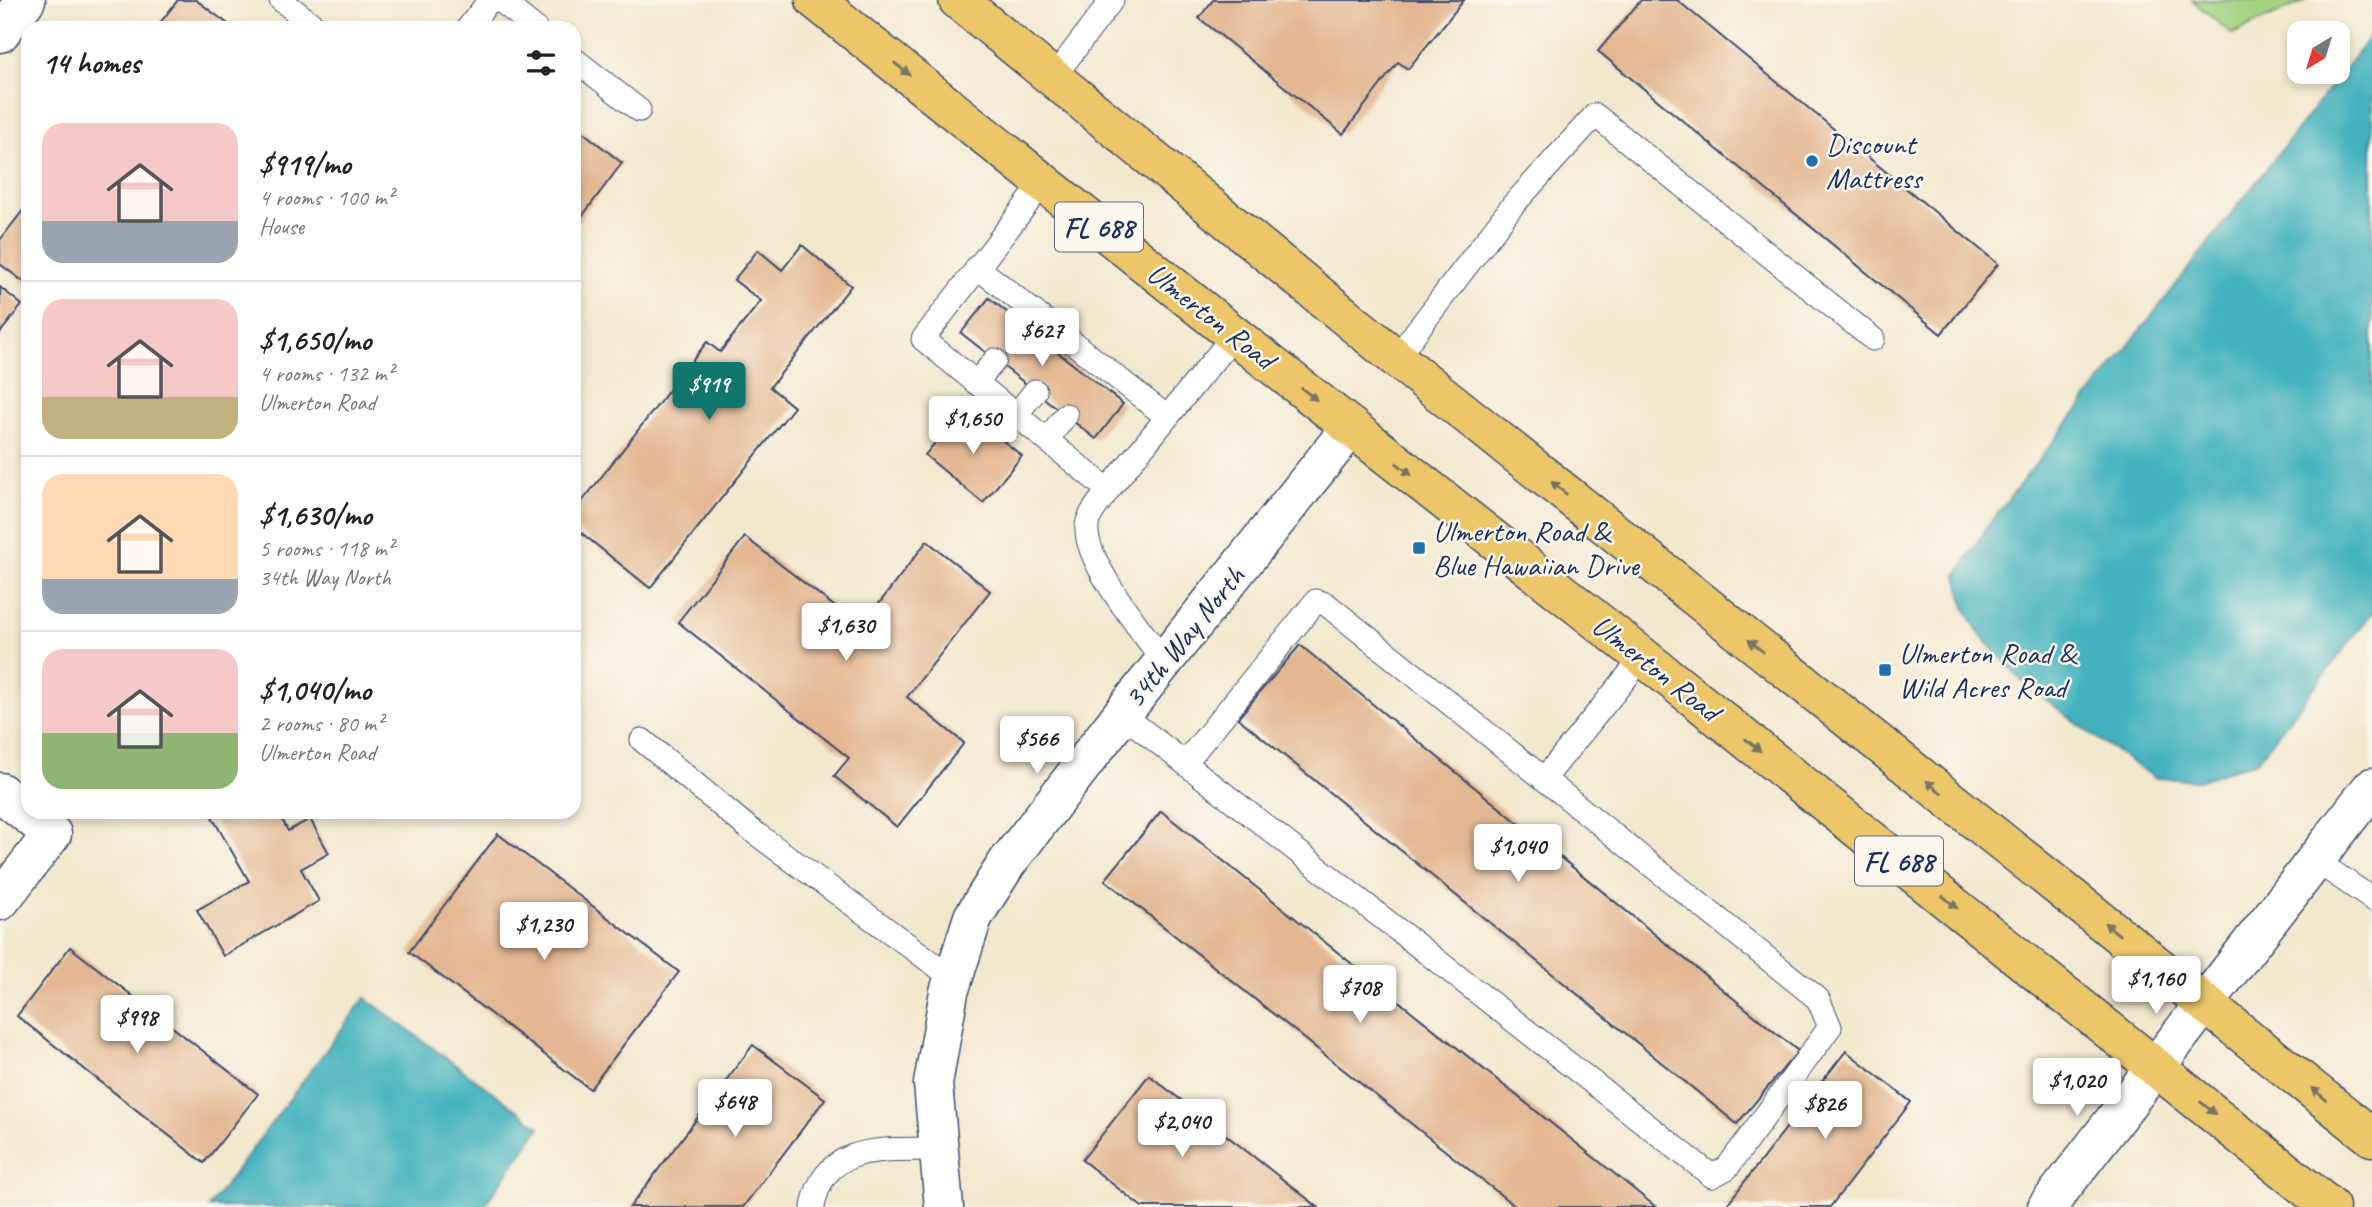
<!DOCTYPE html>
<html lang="en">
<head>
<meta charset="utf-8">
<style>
  :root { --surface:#fff; --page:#f2f2f2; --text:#222; --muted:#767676; --line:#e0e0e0; --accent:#0f766e }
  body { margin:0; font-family:Caveat,sans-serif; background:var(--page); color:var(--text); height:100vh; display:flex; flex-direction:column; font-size:26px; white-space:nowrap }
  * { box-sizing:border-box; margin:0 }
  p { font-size:23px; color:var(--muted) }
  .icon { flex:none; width:38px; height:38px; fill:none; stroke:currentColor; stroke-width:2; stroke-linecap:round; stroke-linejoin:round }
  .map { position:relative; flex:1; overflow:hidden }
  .sheet { position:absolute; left:21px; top:21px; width:560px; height:798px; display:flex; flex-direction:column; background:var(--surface); border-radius:21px; box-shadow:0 4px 10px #0003 }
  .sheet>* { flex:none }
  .needle { width:46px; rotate:218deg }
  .fabs { position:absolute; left:2287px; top:21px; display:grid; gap:14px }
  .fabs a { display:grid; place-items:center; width:63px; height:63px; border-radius:14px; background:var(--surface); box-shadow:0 4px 10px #0003; font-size:35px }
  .price { position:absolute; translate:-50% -60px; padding:0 16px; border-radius:7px; background:#fff; color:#222; font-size:23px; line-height:46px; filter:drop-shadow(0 2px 4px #0008) }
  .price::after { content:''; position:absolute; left:50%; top:42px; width:21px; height:16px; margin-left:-10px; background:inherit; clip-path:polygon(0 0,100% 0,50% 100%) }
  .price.current { background:var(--accent); color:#fff }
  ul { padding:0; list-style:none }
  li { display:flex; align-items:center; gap:21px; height:175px; padding:0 21px }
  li+li { border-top:2px solid var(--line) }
  li span { display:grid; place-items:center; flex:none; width:196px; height:140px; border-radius:21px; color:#555 }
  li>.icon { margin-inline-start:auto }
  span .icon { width:84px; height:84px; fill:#fffc; stroke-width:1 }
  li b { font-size:30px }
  h2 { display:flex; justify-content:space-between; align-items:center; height:84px; padding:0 21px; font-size:30px }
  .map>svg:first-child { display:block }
</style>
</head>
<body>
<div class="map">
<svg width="2372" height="1207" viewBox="0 0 2372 1207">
  <rect width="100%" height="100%" fill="#fbf7ec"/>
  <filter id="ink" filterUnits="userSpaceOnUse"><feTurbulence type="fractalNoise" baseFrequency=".0143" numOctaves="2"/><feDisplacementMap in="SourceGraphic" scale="14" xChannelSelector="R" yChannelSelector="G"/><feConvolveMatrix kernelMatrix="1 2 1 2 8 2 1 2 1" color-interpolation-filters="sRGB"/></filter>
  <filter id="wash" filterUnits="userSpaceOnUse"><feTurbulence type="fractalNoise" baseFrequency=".00686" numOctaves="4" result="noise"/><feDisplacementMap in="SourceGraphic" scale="28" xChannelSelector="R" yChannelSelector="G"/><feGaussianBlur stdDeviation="1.57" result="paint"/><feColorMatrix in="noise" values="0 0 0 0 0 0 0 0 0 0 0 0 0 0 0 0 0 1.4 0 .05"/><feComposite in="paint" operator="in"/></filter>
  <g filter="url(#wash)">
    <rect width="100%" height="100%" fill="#f2e8ce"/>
    <path fill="#a4d280" stroke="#60806f" stroke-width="2" d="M2192 0H2307L2232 34Z"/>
    <g fill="#43b2bd" stroke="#2f708e" stroke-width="2">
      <path d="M2372 34V613L2257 761 2201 780 2155 778 2088 732 2020 679 1979 633 1965 608 1957 575 1989 524Z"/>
      <path d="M365 998 540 1127 483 1207H209Z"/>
    </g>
    <g id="blocks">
      <g fill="#e3b792">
        <path d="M178 0H196L228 24 225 28H156Z"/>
        <path d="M1213 0H1464L1408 69 1398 62 1343 134 1199 18Z"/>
        <path d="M1641 0H1677L1998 264 1941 334 1598 51Z"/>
        <path d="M574 125 622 163 574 227Z"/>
        <path d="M28 204V285L0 264V240Z"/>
        <path d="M802 245 851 286 770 387 794 407 650 588 574 527V512L707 342 720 352 761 301 734 280 758 250 782 270Z"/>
        <path d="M0 287 22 305 0 333Z"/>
        <path d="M989 298 1123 404 1096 439 961 333Z"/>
        <path d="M963 408 1022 456 983 503 925 455Z"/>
        <path d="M745 537 861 627 927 541 990 591 907 697 964 743 897 827 834 776 849 758 678 622Z"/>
        <path d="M1300 645 1798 1051 1737 1124 1238 718Z"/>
        <path d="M1161 811 1656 1207H1516L1105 880Z"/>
        <path d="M221 812H278L288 831 310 819 329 853 301 869 319 901 223 956 197 910 249 881 212 817Z"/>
        <path d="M498 834 679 972 590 1089 409 952Z"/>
        <path d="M70 947 258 1094 204 1163 17 1016Z"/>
        <path d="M753 1045 825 1099 743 1207H630Z"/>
        <path d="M1846 1051 1911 1102 1830 1207H1725Z"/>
        <path d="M1149 1075 1318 1207H1142L1082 1160Z"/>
      </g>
    </g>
  </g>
  <g filter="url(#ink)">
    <use href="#blocks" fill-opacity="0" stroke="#3b4b6f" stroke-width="2"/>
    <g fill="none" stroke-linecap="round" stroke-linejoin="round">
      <defs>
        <g id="service">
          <path d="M281 0 317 28"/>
          <path d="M500 0 535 28"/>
          <path d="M468 28 490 0"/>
          <path d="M574 59 639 110"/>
          <path d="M1053 78 1112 0"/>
          <path d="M1043 183 923 339 1108 490 1234 335"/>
          <path d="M977 267 1167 417"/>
          <path d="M1396 358 1513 205 1595 115 1873 339"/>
          <path d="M976 383 995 360"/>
          <path d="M1016 415 1035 391"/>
          <path d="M1047 440 1066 415"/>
          <path d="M1108 490C1102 500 1087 515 1087 527 1084 562 1143 632 1164 662"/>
          <path d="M1122 714 1712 1176 1727 1168 1830 1027 1818 999 1326 604 1316 601 1185 763"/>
          <path d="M642 740 747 827 953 978"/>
          <path d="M1544 779 1643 657"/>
          <path d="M2315 860 2372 899"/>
          <path d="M813 1207C824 1140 888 1151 939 1149"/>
        </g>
        <g id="minor">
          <path d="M0 33 26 0"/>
          <path d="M0 792 52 834 0 901"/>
          <path d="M944 1207 933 1084 949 992 973 917 1007 863 1122 714 1351 427"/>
          <path d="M2047 1207 2372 787"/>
        </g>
        <g id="primary">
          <path d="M815 0 1234 335 1643 657 2330 1207"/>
          <path d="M958 0 1396 358 2372 1137"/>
        </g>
      </defs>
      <use href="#service" stroke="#3b4b6f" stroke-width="25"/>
      <use href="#minor" stroke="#3b4b6f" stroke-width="41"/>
      <use href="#primary" stroke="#3b4b6f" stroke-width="41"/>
      <use href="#service" stroke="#fff" stroke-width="23"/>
      <use href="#minor" stroke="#fff" stroke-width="38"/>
      <use href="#primary" stroke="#ecc669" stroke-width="38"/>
    </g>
    <defs><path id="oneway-solid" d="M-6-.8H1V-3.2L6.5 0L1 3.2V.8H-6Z" transform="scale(1.75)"/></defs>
    <g fill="#797363">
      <use href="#oneway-solid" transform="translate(902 69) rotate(39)"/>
      <use href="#oneway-solid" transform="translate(1309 394) rotate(38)"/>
      <use href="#oneway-solid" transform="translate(1404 469) rotate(38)"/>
      <use href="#oneway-solid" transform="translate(1559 488) rotate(-141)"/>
      <use href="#oneway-solid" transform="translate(1756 646) rotate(-141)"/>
      <use href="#oneway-solid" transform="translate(1753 745) rotate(39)"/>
      <use href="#oneway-solid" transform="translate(1934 787) rotate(-141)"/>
      <use href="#oneway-solid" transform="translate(1950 902) rotate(39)"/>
      <use href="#oneway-solid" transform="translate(2112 929) rotate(-141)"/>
      <use href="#oneway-solid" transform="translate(2319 1094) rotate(-141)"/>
      <use href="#oneway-solid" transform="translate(2208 1108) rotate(39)"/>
    </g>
  </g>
  <g fill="#1f6fb2" stroke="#fbf7ec" stroke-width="2.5">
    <circle cx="1812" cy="161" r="7"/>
    <rect x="1412" y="541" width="14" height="14" rx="3.5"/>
    <rect x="1878" y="663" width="14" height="14" rx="3.5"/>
  </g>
  <g text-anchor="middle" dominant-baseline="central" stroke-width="5" stroke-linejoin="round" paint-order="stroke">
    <g fill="#fbf7ec" stroke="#5e6b89" stroke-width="2">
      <rect x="1055" y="202.5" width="88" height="49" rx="5"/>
      <rect x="1855" y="836.5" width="88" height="49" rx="5"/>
    </g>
    <g font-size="28" font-weight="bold" fill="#1b2f5e">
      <text x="1099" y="227">FL 688</text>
      <text x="1899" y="861">FL 688</text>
    </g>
    <g font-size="30" fill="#1b2f5e" stroke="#fbf7ec" text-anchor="start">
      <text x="1826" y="144">Discount<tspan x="1826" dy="34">Mattress</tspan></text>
      <text x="1433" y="531">Ulmerton Road &amp;<tspan x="1433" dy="34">Blue Hawaiian Drive</tspan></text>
      <text x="1899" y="653">Ulmerton Road &amp;<tspan x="1899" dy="34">Wild Acres Road</tspan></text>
    </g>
    <g font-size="30" fill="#1b2f5e" stroke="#fbf7ec">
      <text transform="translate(1211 316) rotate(38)">Ulmerton Road</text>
      <text transform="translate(1184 637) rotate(-51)">34th Way North</text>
      <text transform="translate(1656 668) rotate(38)">Ulmerton Road</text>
    </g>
  </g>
</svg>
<div class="fabs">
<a><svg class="needle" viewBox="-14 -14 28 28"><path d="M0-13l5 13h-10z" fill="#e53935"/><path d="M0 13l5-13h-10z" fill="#767676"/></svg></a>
</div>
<b class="price" style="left:1042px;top:368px">$627</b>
<b class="price current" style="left:709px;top:422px">$919</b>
<b class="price" style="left:973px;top:456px">$1,650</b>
<b class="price" style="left:846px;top:663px">$1,630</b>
<b class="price" style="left:1037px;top:776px">$566</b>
<b class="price" style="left:1518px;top:884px">$1,040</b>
<b class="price" style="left:544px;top:962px">$1,230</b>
<b class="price" style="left:2156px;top:1016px">$1,160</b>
<b class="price" style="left:1360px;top:1025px">$708</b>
<b class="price" style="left:137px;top:1055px">$998</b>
<b class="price" style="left:2077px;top:1118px">$1,020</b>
<b class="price" style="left:735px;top:1139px">$648</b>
<b class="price" style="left:1825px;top:1141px">$826</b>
<b class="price" style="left:1182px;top:1159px">$2,040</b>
<section class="sheet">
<h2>14 homes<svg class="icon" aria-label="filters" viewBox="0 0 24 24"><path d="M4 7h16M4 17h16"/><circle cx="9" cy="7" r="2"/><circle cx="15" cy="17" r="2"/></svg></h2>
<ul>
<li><span style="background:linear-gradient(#f6c9c9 70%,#9aa5b1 0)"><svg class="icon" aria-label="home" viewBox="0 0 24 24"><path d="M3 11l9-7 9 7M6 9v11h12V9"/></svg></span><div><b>$919/mo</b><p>4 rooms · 100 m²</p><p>House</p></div></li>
<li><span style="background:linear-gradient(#f6c9c9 70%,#c2b280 0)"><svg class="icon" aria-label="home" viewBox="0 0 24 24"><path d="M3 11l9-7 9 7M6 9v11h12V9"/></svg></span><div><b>$1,650/mo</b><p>4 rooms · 132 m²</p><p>Ulmerton Road</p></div></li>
<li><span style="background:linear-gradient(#ffd9b3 75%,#9aa5b1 0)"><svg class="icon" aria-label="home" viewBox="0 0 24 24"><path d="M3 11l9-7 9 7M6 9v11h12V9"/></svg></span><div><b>$1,630/mo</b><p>5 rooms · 118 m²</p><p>34th Way North</p></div></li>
<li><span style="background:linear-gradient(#f6c9c9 60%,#8fb573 0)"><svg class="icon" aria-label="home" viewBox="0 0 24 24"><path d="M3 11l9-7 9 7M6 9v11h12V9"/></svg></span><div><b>$1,040/mo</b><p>2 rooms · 80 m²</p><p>Ulmerton Road</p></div></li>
</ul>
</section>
</div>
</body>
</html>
